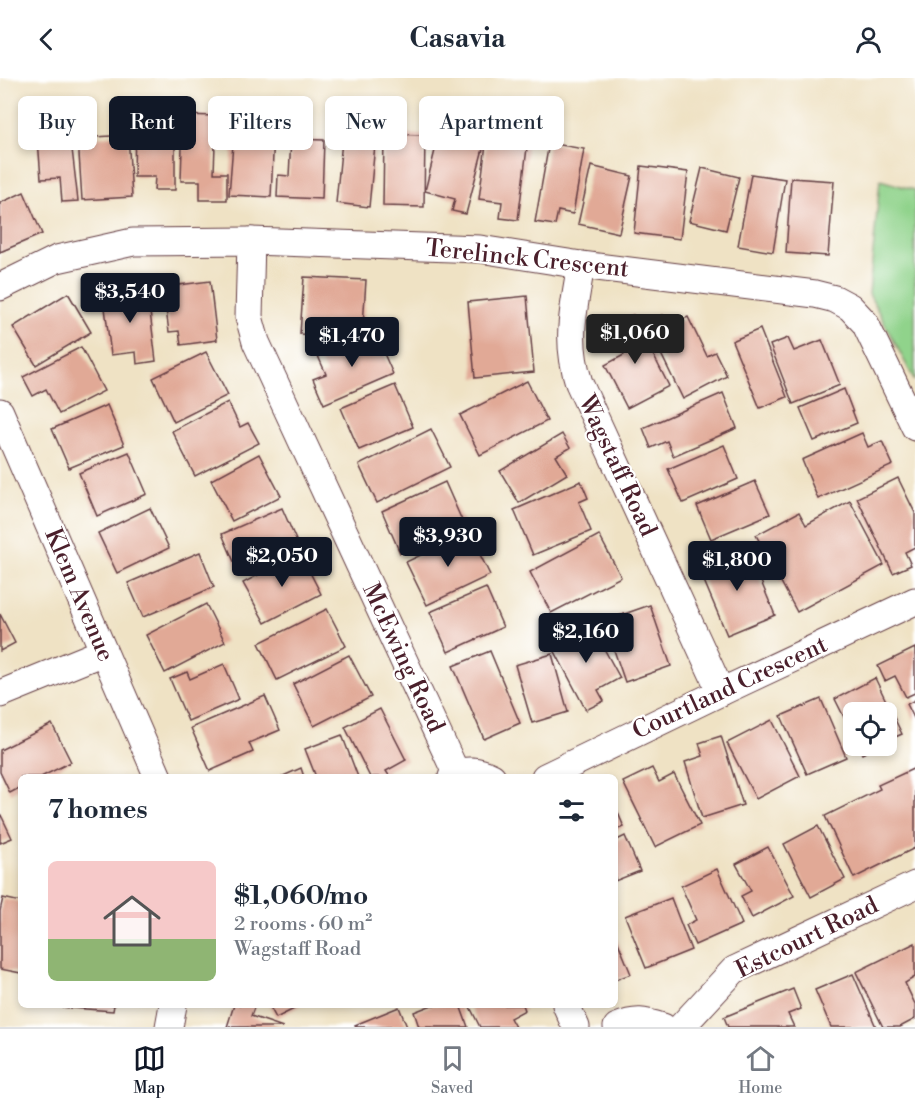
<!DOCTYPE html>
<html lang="en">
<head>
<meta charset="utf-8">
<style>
  :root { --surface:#fff; --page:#f6f6f7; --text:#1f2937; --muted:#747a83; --line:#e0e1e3; --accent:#111827 }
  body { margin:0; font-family:"Libre Bodoni",serif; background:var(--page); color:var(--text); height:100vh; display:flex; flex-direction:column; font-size:22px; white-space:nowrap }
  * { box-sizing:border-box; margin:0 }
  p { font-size:20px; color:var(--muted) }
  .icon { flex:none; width:33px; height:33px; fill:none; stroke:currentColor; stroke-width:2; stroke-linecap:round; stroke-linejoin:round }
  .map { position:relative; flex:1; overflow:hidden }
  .details { position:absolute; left:18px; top:696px; width:600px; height:234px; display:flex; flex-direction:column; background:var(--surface); border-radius:9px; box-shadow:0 3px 9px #0003 }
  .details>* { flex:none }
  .hud { position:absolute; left:18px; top:18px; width:600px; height:54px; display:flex; gap:12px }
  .buttons { position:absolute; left:843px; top:624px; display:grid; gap:12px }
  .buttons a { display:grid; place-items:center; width:54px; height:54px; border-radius:9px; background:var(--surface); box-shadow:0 3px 9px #0003; font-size:30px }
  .price { position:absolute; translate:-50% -51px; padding:0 14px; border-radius:6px; background:var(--accent); color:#fff; font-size:20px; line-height:39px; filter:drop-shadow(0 2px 3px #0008) }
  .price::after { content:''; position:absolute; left:50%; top:36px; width:18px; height:14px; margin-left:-9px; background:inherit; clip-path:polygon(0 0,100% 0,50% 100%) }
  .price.current { background:#222; color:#fff }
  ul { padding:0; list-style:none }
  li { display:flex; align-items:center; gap:18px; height:150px; padding:0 30px }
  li+li { border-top:2px solid var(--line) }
  li span { display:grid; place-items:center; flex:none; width:168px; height:120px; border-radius:9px; color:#555 }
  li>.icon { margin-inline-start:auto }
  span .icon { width:72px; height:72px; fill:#fffc; stroke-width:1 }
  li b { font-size:26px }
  h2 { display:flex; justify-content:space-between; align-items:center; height:72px; padding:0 30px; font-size:26px }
  .chip { padding:0 21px; border-radius:9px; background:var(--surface); box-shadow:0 3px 9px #0003; font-size:21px; line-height:54px }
  .chip.current { background:var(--accent); color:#fff }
  header { display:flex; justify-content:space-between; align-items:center; height:78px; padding:0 30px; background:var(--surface); font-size:27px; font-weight:700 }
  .tabs { display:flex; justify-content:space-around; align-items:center; height:84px; border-top:2px solid var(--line); background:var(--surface); font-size:16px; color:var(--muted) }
  .tabs a { display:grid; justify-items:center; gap:3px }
  .tabs .current { color:var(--accent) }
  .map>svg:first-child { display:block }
</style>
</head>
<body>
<header><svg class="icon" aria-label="back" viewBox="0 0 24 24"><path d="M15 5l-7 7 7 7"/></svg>Casavia<svg class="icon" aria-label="person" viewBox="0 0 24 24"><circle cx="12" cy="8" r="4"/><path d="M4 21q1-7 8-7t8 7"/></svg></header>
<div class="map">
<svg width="915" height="949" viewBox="0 0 915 949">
  <rect width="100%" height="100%" fill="#fff"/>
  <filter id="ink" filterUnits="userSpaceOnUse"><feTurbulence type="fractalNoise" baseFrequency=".0167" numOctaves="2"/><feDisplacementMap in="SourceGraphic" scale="12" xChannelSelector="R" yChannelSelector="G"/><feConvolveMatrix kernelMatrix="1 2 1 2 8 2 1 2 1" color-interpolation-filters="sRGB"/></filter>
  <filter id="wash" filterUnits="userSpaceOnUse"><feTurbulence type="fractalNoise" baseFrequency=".008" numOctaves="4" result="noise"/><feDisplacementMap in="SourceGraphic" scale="24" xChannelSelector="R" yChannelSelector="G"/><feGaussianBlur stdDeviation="1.35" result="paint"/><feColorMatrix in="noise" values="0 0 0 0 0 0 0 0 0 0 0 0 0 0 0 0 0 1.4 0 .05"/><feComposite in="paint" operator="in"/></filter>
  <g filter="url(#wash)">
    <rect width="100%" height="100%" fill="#efe2c4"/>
    <path fill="#90d38b" stroke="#6d795b" stroke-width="1.5" d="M880 102 915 112V303L869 216Z"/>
    <g id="blocks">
      <g fill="#e1a996">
        <path d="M183 37 216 38 214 95H227V122H200V103H181Z"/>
        <path d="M69 45 78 123 62 124 60 100 41 101 37 48Z"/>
        <path d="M135 47H175V112H154L155 99H134Z"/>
        <path d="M343 52 376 56 369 129 336 125Z"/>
        <path d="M440 52 485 63 466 136 452 133 455 121 425 113Z"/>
        <path d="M234 53 274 55 271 119 229 117Z"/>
        <path d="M384 56 425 57 424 129 383 128Z"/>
        <path d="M128 57 132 119 82 122 78 60Z"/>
        <path d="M487 58 528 62 518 142 500 140 502 124 479 121Z"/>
        <path d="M291 61 324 62 322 121 277 119 278 97 289 98Z"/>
        <path d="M549 65 584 71 573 136 558 133 555 147 535 144Z"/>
        <path d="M591 88 632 98 619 155 578 146Z"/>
        <path d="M641 88 688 94 680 161 634 155Z"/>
        <path d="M702 90 739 99 726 152 689 143Z"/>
        <path d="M751 96 785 101 773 174 738 168Z"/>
        <path d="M791 100 834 103 828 178 786 175Z"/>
        <path d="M24 114 42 156 0 174V125Z"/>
        <path d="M304 199 366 202 363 248 323 245 322 257 300 256Z"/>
        <path d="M210 203 217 262 181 267 179 253 169 254 163 209Z"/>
        <path d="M147 209 156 283 137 286 136 274 111 277 103 214Z"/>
        <path d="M68 215 91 254 36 287 13 249Z"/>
        <path d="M527 218 534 294 475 300 468 224Z"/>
        <path d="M633 237 669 308 627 330 605 287 624 277 610 249Z"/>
        <path d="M663 237 669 248 688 239 707 278 715 274 727 298 683 321 646 245Z"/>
        <path d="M760 251 787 319 760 330 732 263Z"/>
        <path d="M374 253 393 296 324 326 313 301 326 296 318 278Z"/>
        <path d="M788 260 794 273 822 262 840 307 793 326 770 267Z"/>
        <path d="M81 269 104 313 59 336 46 311 33 318 23 299Z"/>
        <path d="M206 274 228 317 174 344 153 300Z"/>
        <path d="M527 303 547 343 480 377 460 337Z"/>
        <path d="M395 307 413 349 359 372 341 330Z"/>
        <path d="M844 311 857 345 814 363 800 330Z"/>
        <path d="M723 315 737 350 673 378 667 363 651 370 643 350Z"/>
        <path d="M228 324 240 349 248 345 259 365 195 398 172 353Z"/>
        <path d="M107 327 124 367 69 390 52 351Z"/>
        <path d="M431 351 450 389 377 425 359 387Z"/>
        <path d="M862 355 868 369 882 363 893 387 818 421 802 382Z"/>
        <path d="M562 356 570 370 556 378 567 396 519 425 500 393Z"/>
        <path d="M724 367 738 401 683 425 668 391Z"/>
        <path d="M129 374 147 416 97 438 79 395Z"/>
        <path d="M259 376 281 418 232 443 211 402Z"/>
        <path d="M898 400 915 435V469L905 474 911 487 893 495 857 420Z"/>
        <path d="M581 403 588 420 579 424 591 453 533 477 514 432Z"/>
        <path d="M755 403 770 436 711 461 697 428Z"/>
        <path d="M445 404 464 447 400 475 382 433Z"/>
        <path d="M850 423 884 487 797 534 756 457 799 434 806 447Z"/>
        <path d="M150 430 169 470 117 495 98 455Z"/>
        <path d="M282 430 299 469 239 495 222 456Z"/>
        <path d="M469 454 490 497 427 527 406 484Z"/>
        <path d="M599 457 621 499 551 535 530 494Z"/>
        <path d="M747 470 775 537 727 557 699 491Z"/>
        <path d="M200 474 214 509 143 539 128 505Z"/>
        <path d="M300 475 321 516 265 545 243 505Z"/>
        <path d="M486 510 503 549 448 574 430 534Z"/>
        <path d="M206 526 225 564 165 595 146 557Z"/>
        <path d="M650 527 671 588 625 604 604 543Z"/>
        <path d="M327 531 346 568 277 602 259 565Z"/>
        <path d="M0 536 15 565 0 573Z"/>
        <path d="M590 545 620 600 598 612 604 623 586 632 551 566Z"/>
        <path d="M915 570V615L906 619 895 598 885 603 878 588Z"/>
        <path d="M490 573 520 645 484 661 453 588Z"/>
        <path d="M552 576 568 634 532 645 515 587Z"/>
        <path d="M349 577 371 619 314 648 293 606Z"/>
        <path d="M224 586 239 621 188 643 170 601 187 594 190 601Z"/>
        <path d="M875 600 902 656 886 663V634H854V659L835 621Z"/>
        <path d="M265 618 280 652 249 665 253 674 210 693 191 650Z"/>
        <path d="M821 621 846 679 807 696 781 638Z"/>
        <path d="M915 622V642L907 626Z"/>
        <path d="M380 631 406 682 386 693 390 699H370L345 649Z"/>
        <path d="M772 642 800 698 756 721 727 665Z"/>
        <path d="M52 646 71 684 41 699H21V709L10 715 0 694V672Z"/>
        <path d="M342 657 358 699H316L305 671Z"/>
        <path d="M721 658 743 727 702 740 685 684 703 678 699 665Z"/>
        <path d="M858 668H878L862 676Z"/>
        <path d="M301 690 304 699H281Z"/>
        <path d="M652 690 659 704 674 696 700 747 655 769 623 704Z"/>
        <path d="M915 690V770L854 800 825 738 880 711 878 707Z"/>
        <path d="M615 728 624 749 615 752Z"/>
        <path d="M0 735 12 760 0 765Z"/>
        <path d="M818 748 845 801 811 819 784 766Z"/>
        <path d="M625 758 640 793 615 803V763Z"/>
        <path d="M768 769 794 818 752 840 741 818 751 813 736 786Z"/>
        <path d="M717 791 742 846 695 867 686 847 696 842 681 808Z"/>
        <path d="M3 820 21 824V895L0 891V833Z"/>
        <path d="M671 820 691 872 646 890 625 838Z"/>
        <path d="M615 857 631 896 615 902Z"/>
        <path d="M915 865V899L905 905 915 926V941L900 949H883L856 894Z"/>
        <path d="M853 896 876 949H831L815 912Z"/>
        <path d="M793 911 801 931 788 936 794 949H728L724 939Z"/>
        <path d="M59 927H114L113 933 59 929Z"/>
        <path d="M234 927H255L251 938 283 949H227Z"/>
        <path d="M269 927H302L276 940Z"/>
        <path d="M432 927H460L468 949H419L414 934Z"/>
        <path d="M469 927H523L525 932 510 940 515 949H480Z"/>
        <path d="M399 929 407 949H356L355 947Z"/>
      </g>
    </g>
  </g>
  <g filter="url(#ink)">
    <use href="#blocks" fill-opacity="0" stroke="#633c42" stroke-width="1.5"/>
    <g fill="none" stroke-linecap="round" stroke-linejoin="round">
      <defs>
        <g id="minor">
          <path d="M251 163 249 239 256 264 456 695"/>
          <path d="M581 187C574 231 565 261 579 305L721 614"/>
          <path d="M0 209 57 181 133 164 251 163 480 171 581 187 815 216 835 221 850 229 865 245 915 349"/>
          <path d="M0 334 158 699"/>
          <path d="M0 616 103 574"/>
          <path d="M452 699C463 689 480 693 492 699"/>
          <path d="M545 699 721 614 915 523"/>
          <path d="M566 927 576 949"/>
          <path d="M169 949 173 927"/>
          <path d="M617 949C636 941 644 943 663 949"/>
          <path d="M681 949 734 892 915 807"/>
        </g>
      </defs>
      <use href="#minor" stroke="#633c42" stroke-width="29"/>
      <use href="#minor" stroke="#fff" stroke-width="27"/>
    </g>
  </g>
  <g text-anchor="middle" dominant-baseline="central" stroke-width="4.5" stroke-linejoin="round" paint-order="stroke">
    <g font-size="24" fill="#4a1f2b" stroke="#fff">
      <text transform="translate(527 181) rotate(6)">Terelinck Crescent</text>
      <text transform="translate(617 388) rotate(65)">Wagstaff Road</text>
      <text transform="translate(79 517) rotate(67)">Klem Avenue</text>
      <text transform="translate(403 580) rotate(65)">McEwing Road</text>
      <text transform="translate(730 610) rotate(-25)">Courtland Crescent</text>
      <text transform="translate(807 860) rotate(-26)">Estcourt Road</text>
    </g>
  </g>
</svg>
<div class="buttons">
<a><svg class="icon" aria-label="locate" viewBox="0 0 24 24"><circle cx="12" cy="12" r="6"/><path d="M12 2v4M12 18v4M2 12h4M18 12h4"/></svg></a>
</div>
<b class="price" style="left:130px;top:246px">$3,540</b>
<b class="price current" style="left:635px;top:287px">$1,060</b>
<b class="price" style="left:352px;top:290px">$1,470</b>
<b class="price" style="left:448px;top:490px">$3,930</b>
<b class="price" style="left:282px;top:510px">$2,050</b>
<b class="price" style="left:737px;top:514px">$1,800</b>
<b class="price" style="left:586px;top:586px">$2,160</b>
<div class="hud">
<a class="chip">Buy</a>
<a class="chip current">Rent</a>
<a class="chip">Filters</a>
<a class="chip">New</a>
<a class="chip">Apartment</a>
</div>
<section class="details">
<h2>7 homes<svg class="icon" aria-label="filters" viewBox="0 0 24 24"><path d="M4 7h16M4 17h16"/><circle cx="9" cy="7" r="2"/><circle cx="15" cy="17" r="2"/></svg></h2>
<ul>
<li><span style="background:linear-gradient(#f6c9c9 65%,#8fb573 0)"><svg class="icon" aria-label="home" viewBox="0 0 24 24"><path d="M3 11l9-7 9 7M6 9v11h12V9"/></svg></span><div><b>$1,060/mo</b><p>2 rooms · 60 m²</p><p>Wagstaff Road</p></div></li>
</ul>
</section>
</div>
<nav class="tabs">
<a class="current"><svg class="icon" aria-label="map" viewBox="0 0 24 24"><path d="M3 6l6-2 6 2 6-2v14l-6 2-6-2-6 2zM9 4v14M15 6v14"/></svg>Map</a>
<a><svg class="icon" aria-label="saved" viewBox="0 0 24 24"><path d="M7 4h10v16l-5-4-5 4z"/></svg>Saved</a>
<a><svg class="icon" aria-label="home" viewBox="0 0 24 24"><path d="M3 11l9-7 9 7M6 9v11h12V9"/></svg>Home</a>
</nav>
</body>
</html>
